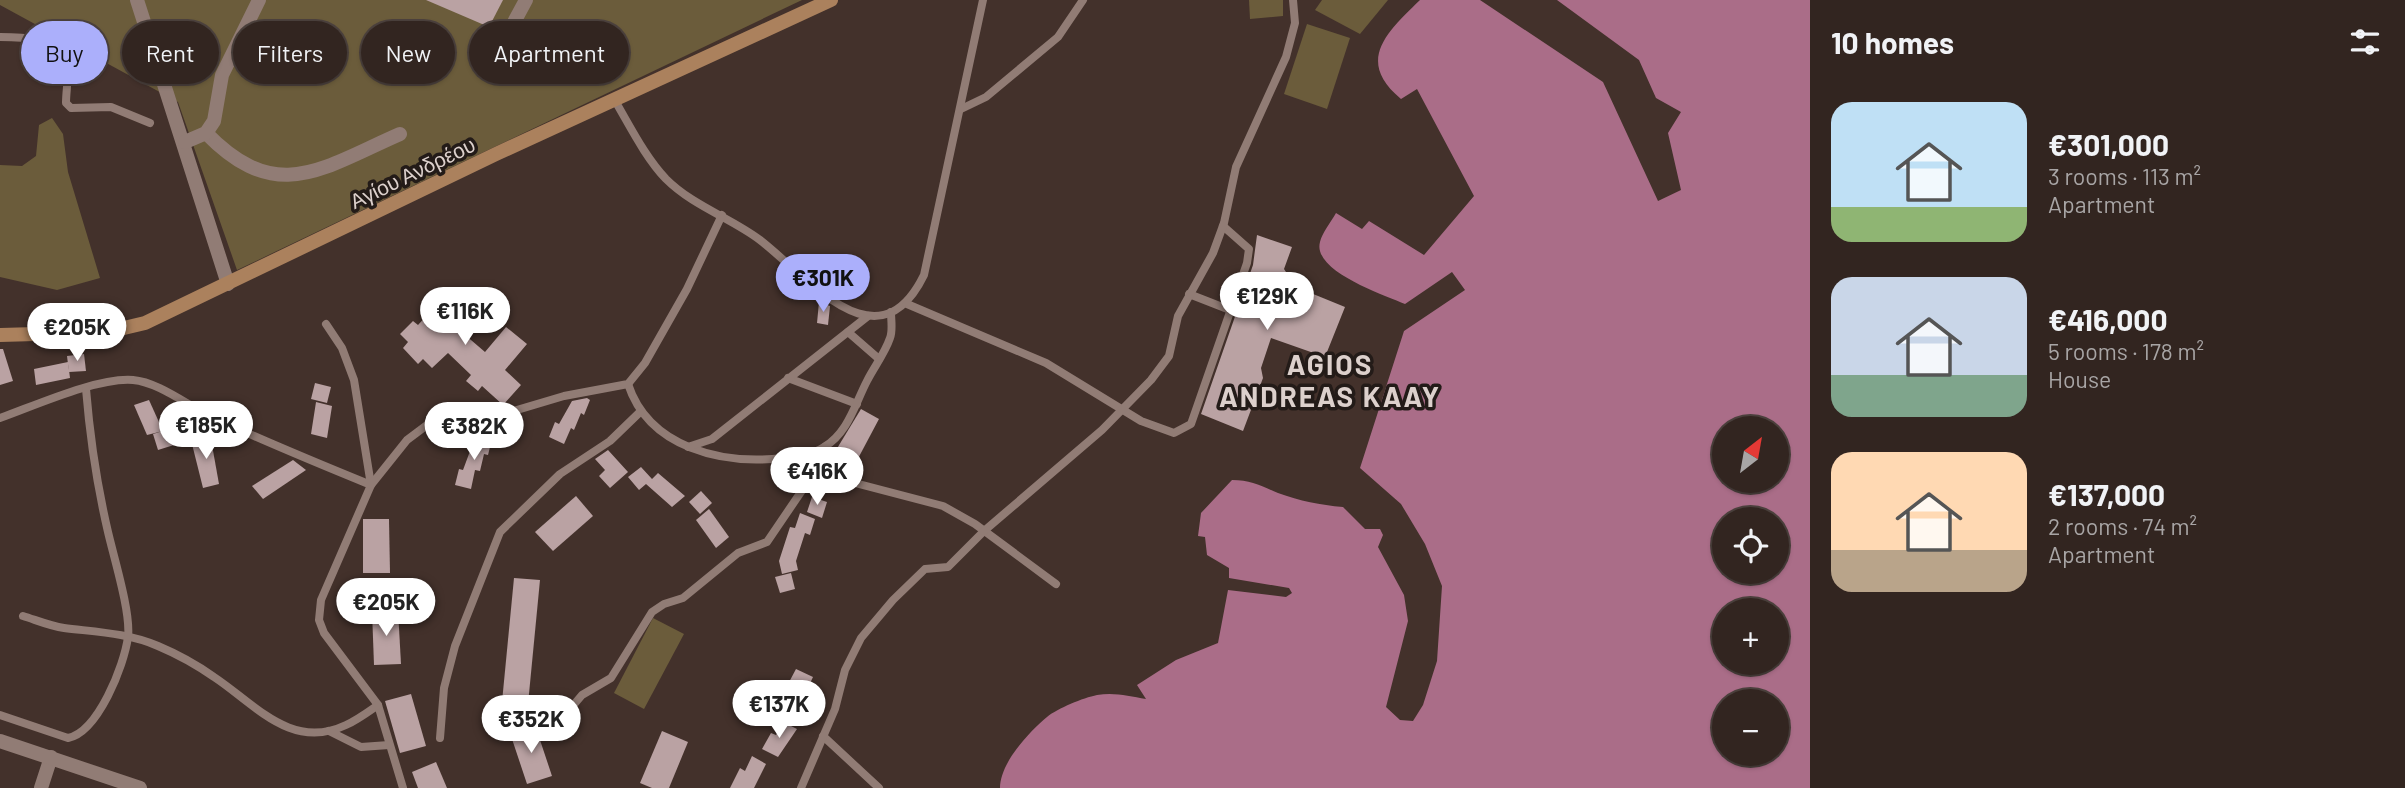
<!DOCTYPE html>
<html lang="en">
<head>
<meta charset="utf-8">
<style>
  :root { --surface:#322520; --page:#3a2d29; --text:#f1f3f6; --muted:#a8a5a5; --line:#4d423e; --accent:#abaffb }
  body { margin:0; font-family:Barlow,sans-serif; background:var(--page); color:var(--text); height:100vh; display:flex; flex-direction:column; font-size:26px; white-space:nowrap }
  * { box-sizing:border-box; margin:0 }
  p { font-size:23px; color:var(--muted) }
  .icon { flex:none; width:38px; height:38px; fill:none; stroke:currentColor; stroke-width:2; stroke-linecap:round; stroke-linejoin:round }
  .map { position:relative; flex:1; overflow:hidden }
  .side { display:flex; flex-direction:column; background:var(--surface); width:595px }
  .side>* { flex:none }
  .banner { position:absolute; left:21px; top:21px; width:665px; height:63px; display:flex; gap:14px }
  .needle { width:46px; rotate:31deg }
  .tools { position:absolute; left:1712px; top:416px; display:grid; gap:14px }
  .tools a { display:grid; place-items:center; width:77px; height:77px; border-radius:50%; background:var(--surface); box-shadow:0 2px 5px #0004,0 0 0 2px var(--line); font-size:35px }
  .price { position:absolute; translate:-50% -60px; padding:0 16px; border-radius:24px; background:#fff; color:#222; font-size:23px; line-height:46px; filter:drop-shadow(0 2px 4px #0008) }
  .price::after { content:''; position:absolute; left:50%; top:42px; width:21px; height:16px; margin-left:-10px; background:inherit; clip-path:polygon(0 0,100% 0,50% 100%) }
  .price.selected { background:var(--accent); color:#111 }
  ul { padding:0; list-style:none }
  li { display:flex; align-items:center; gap:21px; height:175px; padding:0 21px }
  li span { display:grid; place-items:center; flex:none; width:196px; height:140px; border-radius:21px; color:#555 }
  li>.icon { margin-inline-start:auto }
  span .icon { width:84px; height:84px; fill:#fffc; stroke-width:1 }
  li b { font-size:30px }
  h2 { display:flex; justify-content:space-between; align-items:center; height:84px; padding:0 21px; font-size:30px }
  .pill { padding:0 24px; border-radius:32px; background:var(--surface); box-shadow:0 2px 5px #0004,0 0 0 2px var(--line); font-size:24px; line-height:63px }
  .pill.selected { background:var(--accent); color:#111 }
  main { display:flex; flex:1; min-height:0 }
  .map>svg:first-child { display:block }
</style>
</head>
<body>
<main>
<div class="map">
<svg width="1810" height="788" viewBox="0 0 1810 788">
  <rect width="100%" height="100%" fill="#43312b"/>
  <g fill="#6b5c3b">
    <path d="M0 0H802L237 270 178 102 0 5Z"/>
    <path d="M1249 0H1283V16L1250 19Z"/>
    <path d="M1322 0H1388L1360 34 1315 10Z"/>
    <path d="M1307 24 1350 38 1327 109 1284 94Z"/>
    <path d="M52 118 63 134 68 172 100 278 57 290 0 277V165L22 166 36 156 39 125Z"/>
    <path d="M653 618 684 634 644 709 614 693Z"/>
  </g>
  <path fill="#aa6d88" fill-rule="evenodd" d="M1420 0H1480L1603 82 1658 201 1681 190 1668 133 1681 112 1656 98 1639 60 1557 0H1810V788H1000C1000 763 1029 732 1047 717 1058 708 1083 698 1097 695 1114 692 1129 696 1146 699L1137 685 1176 660 1218 643 1228 590 1286 597 1292 593 1289 588 1229 578V568L1207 555 1205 537 1198 536 1201 513 1232 480C1251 480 1261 486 1278 493 1300 501 1320 505 1343 507L1365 529H1380L1383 535 1378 547 1404 595 1408 621 1386 707 1400 720 1413 721 1423 705 1437 661 1442 586 1425 544 1401 504 1360 468 1404 331 1465 290 1452 272 1405 304C1384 295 1312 271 1320 242 1322 233 1331 222 1336 213L1362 229 1369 221 1424 255 1474 196 1417 89 1401 99C1355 61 1387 32 1420 0ZM1724 429H1776V481H1724ZM1724 520H1776V572H1724ZM1724 611H1776V663H1724ZM1724 702H1776V754H1724Z"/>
  <g fill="#baa2a3">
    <path d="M426 0H503L489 27Z"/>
    <path d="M1257 235 1292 247 1284 269 1296 287 1345 307 1325 357 1271 338 1261 368 1263 378 1243 431 1201 414 1253 265Z"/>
    <path d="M451 289 481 316 464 334 485 352 506 327 527 344 505 370 521 385 503 405 482 386 478 391 466 381 471 375 448 353 432 368 423 359 418 364 403 348 408 342 400 334 413 321 418 325Z"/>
    <path d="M819 302 830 306 828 325 817 323Z"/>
    <path d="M0 349H3L13 381 0 385Z"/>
    <path d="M84 354 86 371 69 372 67 356Z"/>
    <path d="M68 362 70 378 36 385 34 369Z"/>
    <path d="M315 383 331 387 327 403 311 399Z"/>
    <path d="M587 398 590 400 584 415 581 413 574 430 571 428 564 444 549 437 555 422 559 424 572 401Z"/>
    <path d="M149 400 163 431 147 435 134 405Z"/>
    <path d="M316 402 332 406 327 438 311 434Z"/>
    <path d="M861 409 879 419 854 466 833 455Z"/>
    <path d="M169 429 174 445 158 450 153 434Z"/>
    <path d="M210 434 219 484 203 488 191 440Z"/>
    <path d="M476 435 492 439 488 455 484 454 480 471 475 470 471 489 455 485 459 469 463 470Z"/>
    <path d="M608 450 628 472 610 488 599 476 605 470 595 459Z"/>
    <path d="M293 460 306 470 263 499 252 486Z"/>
    <path d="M641 467 652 479 658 473 685 496 672 507 646 484 639 490 628 477Z"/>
    <path d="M701 491 712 503 700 514 689 502Z"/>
    <path d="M576 496 593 516 553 551 535 532Z"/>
    <path d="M812 497 827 502 822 518 807 512Z"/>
    <path d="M709 509 729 537 716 548 696 520Z"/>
    <path d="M800 513 815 519 810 535 805 533 796 561 798 570 782 574 779 561 790 527 795 528Z"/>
    <path d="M363 519H389L390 573H363Z"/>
    <path d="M791 573 795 589 780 593 775 577Z"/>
    <path d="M514 578 540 580 528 704 502 702Z"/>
    <path d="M398 610 401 664 374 665 372 611Z"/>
    <path d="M796 669 813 677 804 696 797 692 784 714 776 709 779 702 772 697 781 682 787 686Z"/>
    <path d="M411 694 426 746 400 753 385 701Z"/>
    <path d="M783 722 797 729 778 757 762 749 771 733 776 735Z"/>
    <path d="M535 725 552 776 527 784 510 733Z"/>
    <path d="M662 731 688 742 669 788H652L640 783Z"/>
    <path d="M752 756 766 764 754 788H730L740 768 745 771Z"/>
    <path d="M436 762 447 788H418L412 772Z"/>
  </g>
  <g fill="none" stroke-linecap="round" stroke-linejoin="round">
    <g stroke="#917c75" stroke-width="8">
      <path d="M0 37C18 37 60 37 66 58 70 72 66 89 66 103L71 108 111 107 150 123"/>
      <path d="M614 99C630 126 645 157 666 179 693 206 731 218 760 240 808 277 878 369 924 275L983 0"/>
      <path d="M961 109 986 97 1058 37 1083 0"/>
      <path d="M1189 294 1230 310"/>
      <path d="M907 304 1046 363 1141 421 1174 433 1191 424 1247 263 1249 249 1223 226"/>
      <path d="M326 324 342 348 354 380 371 485 321 600 319 620 324 633 378 705 403 788"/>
      <path d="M848 332 879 359"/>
      <path d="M788 378 857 404"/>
      <path d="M628 384C649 448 722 465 783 458 797 456 812 455 824 447 848 433 855 404 867 381 874 367 885 353 890 338 893 331 891 320 891 312"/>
      <path d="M0 418C34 406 98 377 133 380 158 382 187 405 210 416 263 441 317 463 371 485L407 440 427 425 454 417 507 413 564 396 628 384 645 363 687 289 722 215"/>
      <path d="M688 447 712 439 868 316"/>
      <path d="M23 616C36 620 50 626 64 628 96 632 128 633 158 646 177 654 197 665 214 677 255 704 291 751 346 725 357 720 368 712 378 705"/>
      <path d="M571 708 582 695 611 678 652 612 664 604 683 598 738 553 767 542 803 489 814 479 832 477 943 506 975 524 1056 584"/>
      <path d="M0 715 68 738C98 732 124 666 128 637 131 613 114 558 108 532 97 485 90 438 86 389"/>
      <path d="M329 731 361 747 389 745"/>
      <path d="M823 736 879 788"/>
      <path d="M440 738 444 688 455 646 500 532 560 474 610 441 640 412"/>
      <path d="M801 788 835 709 845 670 861 638 893 600 925 569 948 567 984 531 1102 430 1151 380 1169 356 1178 316 1213 253 1224 223 1236 167 1286 57 1295 23 1293 0"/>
    </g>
    <g stroke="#917c75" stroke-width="14">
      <path d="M137 0 228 284"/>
      <path d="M499 50 526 0"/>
      <path d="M206 133C277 206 322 168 400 134"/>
      <path d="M185 142 206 133 214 121 222 75 259 0"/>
      <path d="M41 788 51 757"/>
    </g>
    <path stroke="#917c75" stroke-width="14" d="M0 741 140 788"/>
    <path stroke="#ab815d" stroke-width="14" d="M0 335 107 332 145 323 496 154 831 0"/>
  </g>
  <g text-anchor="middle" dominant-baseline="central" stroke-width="7" stroke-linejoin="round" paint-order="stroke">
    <g font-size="21" fill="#dcd0cc" stroke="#231b18">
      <text transform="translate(412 172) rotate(-26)">Αγίου Ανδρέου</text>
    </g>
    <g font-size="28" font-weight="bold" letter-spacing="2" fill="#dcd0cc" stroke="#231b18">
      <text x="1330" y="364">AGIOS<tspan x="1330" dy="32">ANDREAS KAAY</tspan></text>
    </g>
  </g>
</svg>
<div class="tools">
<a><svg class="needle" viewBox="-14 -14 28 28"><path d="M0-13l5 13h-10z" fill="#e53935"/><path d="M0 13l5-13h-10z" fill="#a8a5a5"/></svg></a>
<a><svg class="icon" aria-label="locate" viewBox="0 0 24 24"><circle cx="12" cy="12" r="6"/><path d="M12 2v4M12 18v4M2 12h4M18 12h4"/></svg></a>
<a>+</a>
<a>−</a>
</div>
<b class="price selected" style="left:823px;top:314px">€301K</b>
<b class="price" style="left:1267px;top:332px">€129K</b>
<b class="price" style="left:465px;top:347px">€116K</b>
<b class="price" style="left:77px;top:363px">€205K</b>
<b class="price" style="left:206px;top:461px">€185K</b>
<b class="price" style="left:474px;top:462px">€382K</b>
<b class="price" style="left:817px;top:507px">€416K</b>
<b class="price" style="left:386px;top:638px">€205K</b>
<b class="price" style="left:779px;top:740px">€137K</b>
<b class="price" style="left:531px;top:755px">€352K</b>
<div class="banner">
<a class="pill selected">Buy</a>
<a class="pill">Rent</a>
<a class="pill">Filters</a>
<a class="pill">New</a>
<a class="pill">Apartment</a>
</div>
</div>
<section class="side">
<h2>10 homes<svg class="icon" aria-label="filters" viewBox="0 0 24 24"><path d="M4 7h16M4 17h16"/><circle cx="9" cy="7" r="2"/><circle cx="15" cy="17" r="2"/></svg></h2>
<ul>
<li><span style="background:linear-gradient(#bfe0f5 75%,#8fb573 0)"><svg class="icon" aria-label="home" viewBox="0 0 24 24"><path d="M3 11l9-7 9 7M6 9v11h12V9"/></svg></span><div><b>€301,000</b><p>3 rooms · 113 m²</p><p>Apartment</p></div></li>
<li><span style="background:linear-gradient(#c9d6e8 70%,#7fa58c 0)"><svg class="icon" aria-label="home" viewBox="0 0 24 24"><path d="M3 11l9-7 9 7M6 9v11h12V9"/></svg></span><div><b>€416,000</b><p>5 rooms · 178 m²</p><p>House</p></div></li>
<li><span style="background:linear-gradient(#ffd9b3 70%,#b9a48a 0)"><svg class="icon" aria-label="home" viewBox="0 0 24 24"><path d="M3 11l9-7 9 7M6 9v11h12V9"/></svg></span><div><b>€137,000</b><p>2 rooms · 74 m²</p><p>Apartment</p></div></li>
</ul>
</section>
</main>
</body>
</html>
